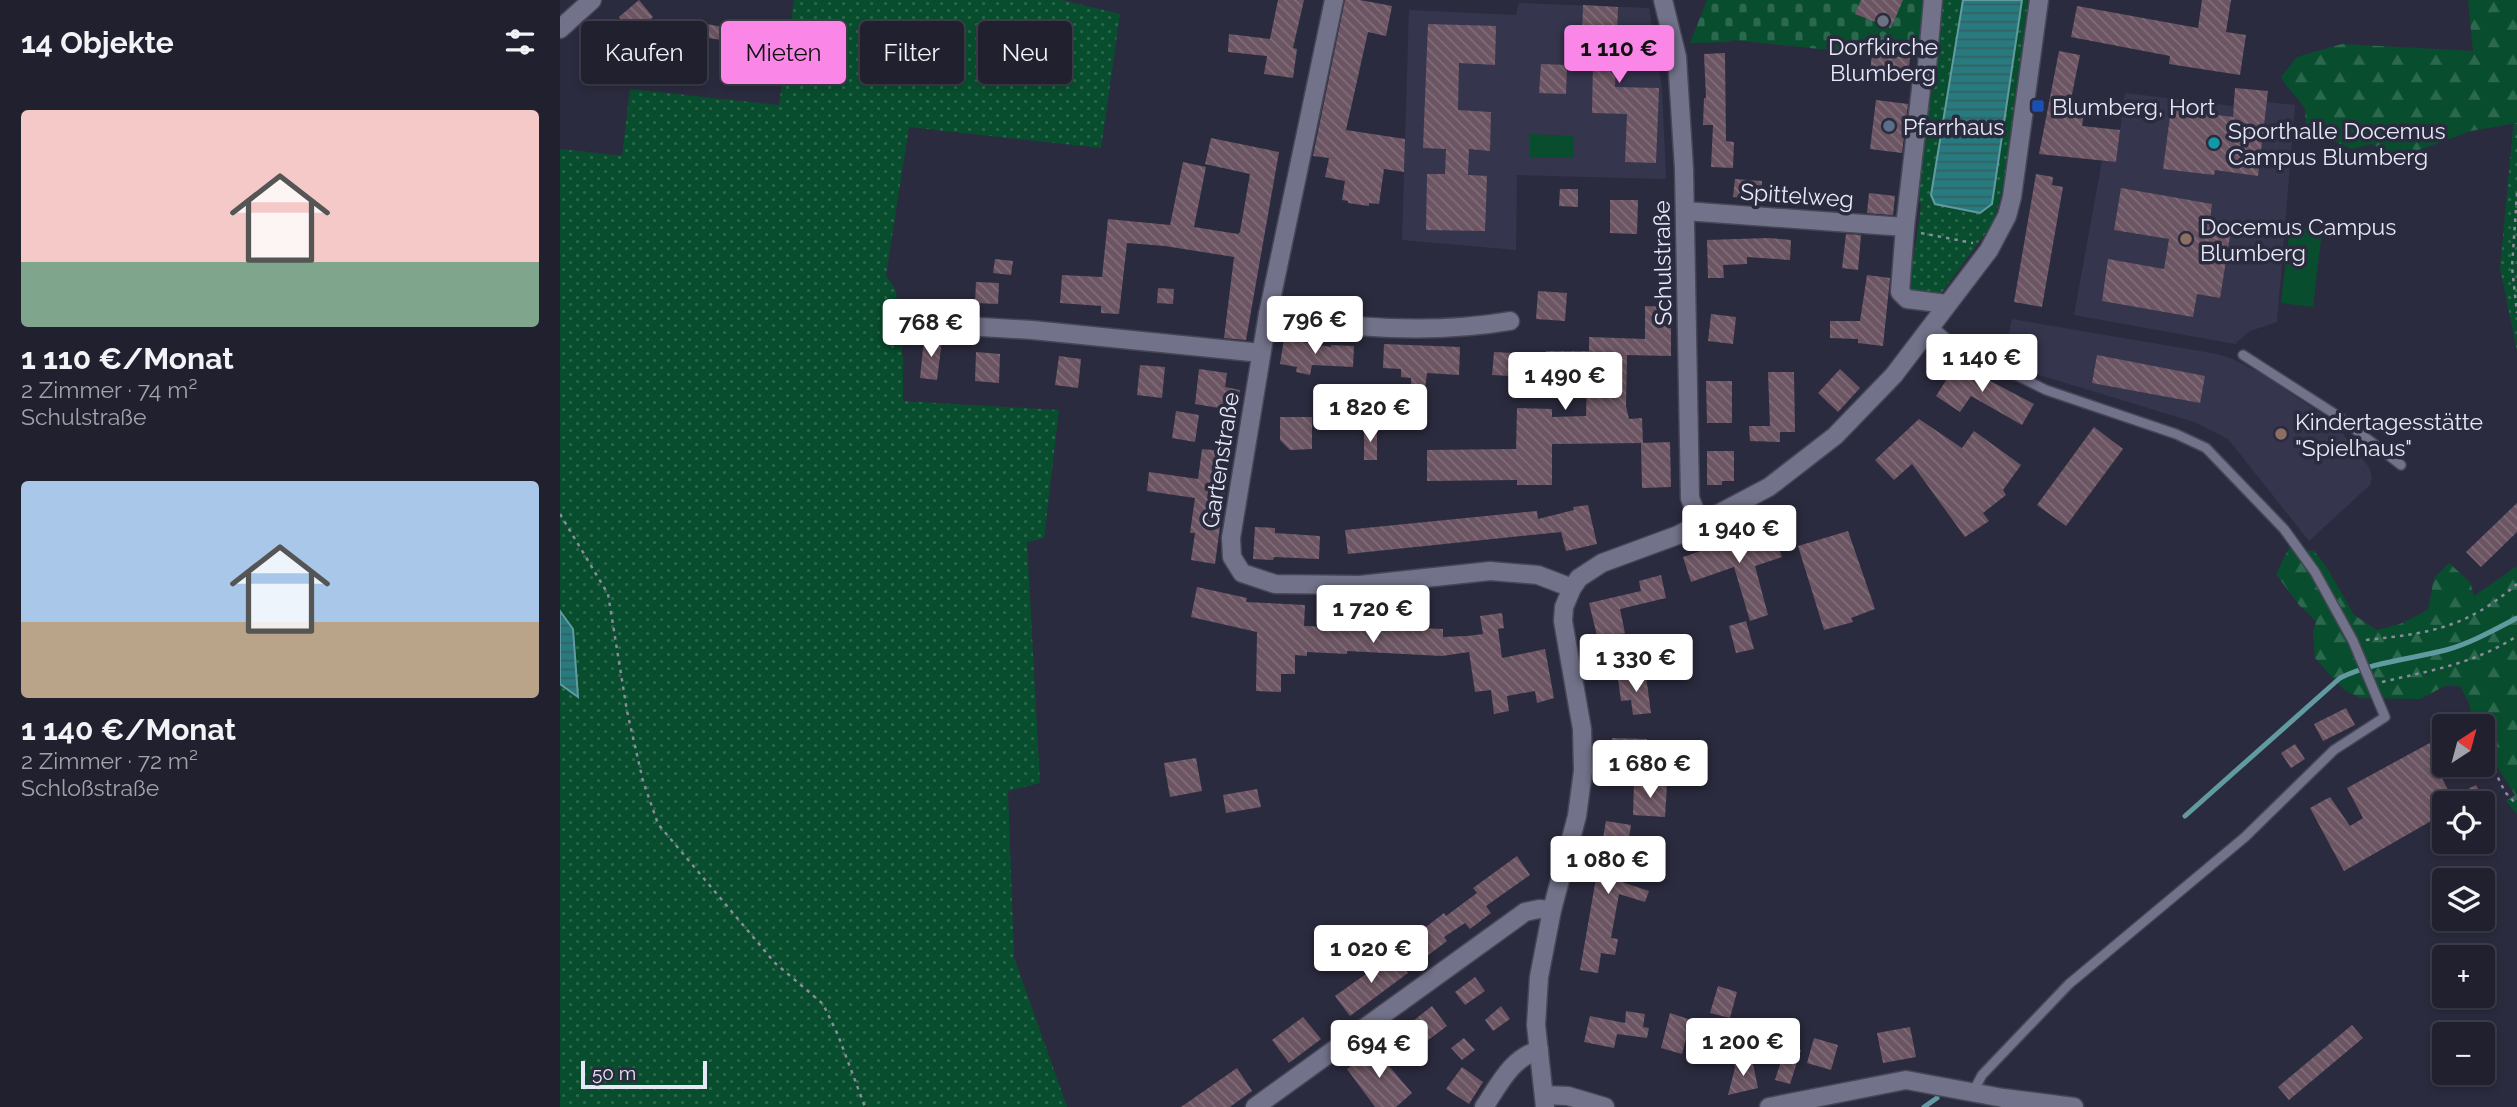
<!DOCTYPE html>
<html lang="de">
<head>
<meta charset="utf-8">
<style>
  :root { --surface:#20202f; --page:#2d2d3b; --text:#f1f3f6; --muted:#a2a3aa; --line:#3d3e4b; --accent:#fa87e7 }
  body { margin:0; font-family:Raleway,sans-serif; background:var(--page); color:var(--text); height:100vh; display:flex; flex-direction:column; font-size:26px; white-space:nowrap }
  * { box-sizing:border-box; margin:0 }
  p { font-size:23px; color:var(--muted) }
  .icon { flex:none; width:38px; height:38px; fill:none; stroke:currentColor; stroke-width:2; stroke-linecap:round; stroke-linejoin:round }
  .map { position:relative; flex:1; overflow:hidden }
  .side { display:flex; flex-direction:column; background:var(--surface); width:560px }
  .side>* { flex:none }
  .top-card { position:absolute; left:21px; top:21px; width:665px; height:63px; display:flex; gap:14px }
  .needle { width:46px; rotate:36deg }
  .fabs { position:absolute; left:1872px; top:714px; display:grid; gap:14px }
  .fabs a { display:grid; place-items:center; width:63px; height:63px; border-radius:7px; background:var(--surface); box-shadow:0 4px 10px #0003,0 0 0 2px var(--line); font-size:35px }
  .scale { position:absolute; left:21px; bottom:18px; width:126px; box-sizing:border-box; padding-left:7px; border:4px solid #e7e8f5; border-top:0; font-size:19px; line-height:24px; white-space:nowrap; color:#e7e8f5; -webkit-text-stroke:5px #2b2b3f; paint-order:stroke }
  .price { position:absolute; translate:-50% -60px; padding:0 16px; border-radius:7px; background:#fff; color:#222; font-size:23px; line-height:46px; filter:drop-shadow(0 2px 4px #0008) }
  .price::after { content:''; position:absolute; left:50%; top:42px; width:21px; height:16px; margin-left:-10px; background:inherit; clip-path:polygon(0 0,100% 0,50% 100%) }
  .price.active { background:var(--accent); color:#111 }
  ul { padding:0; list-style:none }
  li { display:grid; align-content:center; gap:14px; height:371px; padding:0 21px }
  li span { display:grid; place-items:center; height:217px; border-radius:7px; color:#555 }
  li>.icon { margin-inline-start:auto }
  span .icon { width:126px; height:126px; fill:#fffc; stroke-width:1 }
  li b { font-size:30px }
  h2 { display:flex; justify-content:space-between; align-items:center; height:84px; padding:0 21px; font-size:30px }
  .chip { padding:0 24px; border-radius:7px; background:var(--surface); box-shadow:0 4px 10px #0003,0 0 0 2px var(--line); font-size:24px; line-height:63px }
  .chip.active { background:var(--accent); color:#111 }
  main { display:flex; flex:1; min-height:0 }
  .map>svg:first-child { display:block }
</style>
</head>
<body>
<main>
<section class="side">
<h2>14 Objekte<svg class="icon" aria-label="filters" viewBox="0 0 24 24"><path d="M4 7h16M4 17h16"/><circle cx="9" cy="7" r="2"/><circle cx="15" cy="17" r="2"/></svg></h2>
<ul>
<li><span style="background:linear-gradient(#f6c9c9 70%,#7fa58c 0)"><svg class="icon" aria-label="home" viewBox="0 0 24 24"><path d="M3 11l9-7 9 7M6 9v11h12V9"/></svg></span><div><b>1 110 €/Monat</b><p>2 Zimmer · 74 m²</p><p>Schulstraße</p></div></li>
<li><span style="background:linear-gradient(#a9c7e8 65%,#b9a48a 0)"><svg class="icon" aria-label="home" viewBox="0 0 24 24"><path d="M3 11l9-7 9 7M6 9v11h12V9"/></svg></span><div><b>1 140 €/Monat</b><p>2 Zimmer · 72 m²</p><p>Schloßstraße</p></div></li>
</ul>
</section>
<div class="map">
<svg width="1957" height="1107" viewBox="0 0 1957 1107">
  <defs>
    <pattern id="grass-dots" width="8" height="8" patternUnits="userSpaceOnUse" patternTransform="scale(1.75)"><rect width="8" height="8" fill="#084e2e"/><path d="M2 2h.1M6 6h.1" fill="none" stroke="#2c684d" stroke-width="1.8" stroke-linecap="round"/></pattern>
    <pattern id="forest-firs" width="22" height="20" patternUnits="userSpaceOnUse" patternTransform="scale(1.75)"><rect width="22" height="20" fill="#084e2e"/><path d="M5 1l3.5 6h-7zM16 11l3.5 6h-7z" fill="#2c684d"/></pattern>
    <pattern id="cemetery-stones" width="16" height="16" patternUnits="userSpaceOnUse" patternTransform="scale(1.75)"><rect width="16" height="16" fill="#084e2e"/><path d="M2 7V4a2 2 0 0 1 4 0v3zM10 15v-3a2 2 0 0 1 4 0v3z" fill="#2c684d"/></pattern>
    <pattern id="water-rules" width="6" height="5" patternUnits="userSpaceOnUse" patternTransform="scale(1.75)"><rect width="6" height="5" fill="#277a7d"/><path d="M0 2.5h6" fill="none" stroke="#366064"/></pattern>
    <pattern id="building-back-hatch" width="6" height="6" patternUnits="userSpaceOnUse" patternTransform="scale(1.75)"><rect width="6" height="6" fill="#6c5562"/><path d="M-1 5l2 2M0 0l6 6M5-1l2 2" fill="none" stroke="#816d79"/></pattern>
  </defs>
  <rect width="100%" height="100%" fill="#2b2b3f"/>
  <g fill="#35354e">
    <path d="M959 3 1089 8 1102 88 1106 179 957 175 956 250 842 240 849 10 956 15Z"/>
    <path d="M1565 93 1673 106 1674 99 1735 105 1717 322 1690 331 1675 344 1514 315 1542 161 1556 162Z"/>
    <path d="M1452 319 1657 354 1673 359 1702 374 1763 415 1779 429 1809 467 1812 477 1810 485 1749 541 1668 439 1634 422 1453 367 1454 362 1443 359Z"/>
  </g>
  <g fill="url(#grass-dots)">
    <path d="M234 0H502L560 14 541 148 349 127 326 275 336 291 343 359V401L499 410 484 538 467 542 480 783 448 791 454 957 507 1107H0V684L4 686 13 629 0 611V149L62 156 70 89 219 105Z"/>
    <path d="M1376 0H1468L1444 185 1433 223 1377 299 1351 296 1347 258 1355 251 1361 205 1356 196Z"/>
    <path d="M1957 86V351L1940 268Z"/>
  </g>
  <g fill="url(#forest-firs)">
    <path d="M1908 0H1957V123L1911 131 1837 158 1812 144 1792 149 1745 128C1745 123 1746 116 1745 110 1743 102 1726 88 1721 77L1737 57 1782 44 1913 51Z"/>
    <path d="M1729 548 1754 551 1766 566 1794 615 1817 630 1840 624 1868 610 1874 578 1889 563 1910 582 1914 596 1957 566V814L1946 801 1955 795 1923 744V726H1914L1909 703 1900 686H1885L1860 699 1800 698 1783 689 1755 658 1753 633 1756 621 1739 605 1716 574Z"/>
  </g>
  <path fill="url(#cemetery-stones)" d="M1147 0H1366L1360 59 1172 40 1171 42 1130 43Z"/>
  <g fill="#084e2e">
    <path d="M970 134 1014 136 1013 158 970 157Z"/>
    <path d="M1730 227 1762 231 1753 307 1721 303Z"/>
  </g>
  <g fill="url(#water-rules)" stroke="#619ba1" stroke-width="2">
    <path d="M1403 0H1462L1432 204 1420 213 1375 204 1371 195Z"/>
    <path d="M0 611 13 629 18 697 0 684Z"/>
  </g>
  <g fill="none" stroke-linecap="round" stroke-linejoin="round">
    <g stroke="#619ba1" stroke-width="5">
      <path d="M1625 816 1780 678C1813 662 1851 659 1886 650 1911 643 1934 630 1957 618"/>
      <path d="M1364 1107 1377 1098"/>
    </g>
  </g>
  <g fill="url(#building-back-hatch)">
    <path d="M79 0 93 17 73 34 59 17Z"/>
    <path d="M718 0H744L733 48 737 49 733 78 704 74 707 56 668 52 669 34 710 39Z"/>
    <path d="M785 0H800L832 6 826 36 808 32 786 130 845 139 844 172 824 169 819 204 809 203V206L788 203V201L782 200 785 181 765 177 769 158 753 156Z"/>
    <path d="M1301 0H1343L1331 28 1295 14Z"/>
    <path d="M1642 0H1671L1666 32 1686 35 1680 75 1609 64 1610 56 1511 37 1517 6 1638 28Z"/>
    <path d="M1023 5 1058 7 1055 87 1099 88 1096 163 1065 162 1067 114 1032 113 1033 62H1021Z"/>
    <path d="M135 22 163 27 161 40 149 38 147 46 131 43Z"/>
    <path d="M868 24 936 26 935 65 899 63 898 110 931 112 930 151 909 149 908 175 927 176 925 231 866 230 867 174H885L886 149 863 148Z"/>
    <path d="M52 47 77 53 71 78 45 72Z"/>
    <path d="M1499 51 1520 55 1510 104 1525 107 1522 126 1560 130 1556 162 1479 154Z"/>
    <path d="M1165 53 1166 141 1174 142 1173 168 1151 167 1153 125H1143L1144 98H1146L1144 54Z"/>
    <path d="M1312 54 1350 58 1348 76 1310 72Z"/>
    <path d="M981 64 1007 65 1006 94 979 93Z"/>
    <path d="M1675 88 1708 91 1698 176 1655 170 1654 175 1603 169 1611 109 1673 117Z"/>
    <path d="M1316 100 1348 104 1342 153 1310 149Z"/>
    <path d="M651 138 719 152 686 340 664 338 674 257 605 246 567 243 559 314 541 313V306L500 303 502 275 542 277 548 219 610 225 623 162 646 167 634 227 678 234 680 232 690 174 645 164Z"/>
    <path d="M1476 174 1493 177 1492 185 1503 187 1482 307 1454 302Z"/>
    <path d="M1175 179 1202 181 1201 199 1173 197Z"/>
    <path d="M1561 188 1652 204 1649 227 1671 230 1660 298 1637 294 1633 317 1542 301 1548 259 1604 269 1609 239 1554 230Z"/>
    <path d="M1000 189H1018V207L999 206Z"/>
    <path d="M1309 193 1335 196 1333 215 1307 213Z"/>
    <path d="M1050 200H1078L1077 234 1050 233Z"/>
    <path d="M1286 234 1301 235 1298 270 1282 268Z"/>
    <path d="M1208 238 1231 240 1230 260 1187 257V264L1163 265 1164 278H1148L1147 240Z"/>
    <path d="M435 259 453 261 451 275 433 273Z"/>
    <path d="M1307 275 1330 278 1323 346 1298 343V339L1270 338V321H1300Z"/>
    <path d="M416 282 439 283 438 304 415 303Z"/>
    <path d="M598 288 614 289 613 304 597 303Z"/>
    <path d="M978 291 1007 293 1005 321 976 319Z"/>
    <path d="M1085 306 1111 307V356L1067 355 1066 406 1069 419 1082 418 1083 443 992 444V485H957V480L867 481V450L956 449 957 408 992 409V417L1026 416 1027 380H986V351H1029V337L1085 339Z"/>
    <path d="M1151 314 1176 317 1173 344 1148 341Z"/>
    <path d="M364 338 382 340 377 380 360 378Z"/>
    <path d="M724 339 771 347V345L794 346 793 367 752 365 750 375 736 372 737 367 720 364Z"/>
    <path d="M824 344 900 347 899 375 867 373 860 428 852 427 851 378 841 377V369L823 368Z"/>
    <path d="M416 352 440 354 439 383 415 381Z"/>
    <path d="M934 352 953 353 952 376 932 375Z"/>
    <path d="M1537 355 1645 376 1640 403 1532 383Z"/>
    <path d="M499 356 521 359 518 388 495 385Z"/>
    <path d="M1399 360 1432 382 1474 404 1462 425 1411 396 1400 412 1376 396Z"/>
    <path d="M580 365 605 367 602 398 577 395Z"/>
    <path d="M639 369 667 373 665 387 680 390 677 411 635 404Z"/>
    <path d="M1280 369 1300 388 1278 412 1258 393Z"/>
    <path d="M1208 372H1234L1235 432H1220V442L1190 441 1189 426H1210Z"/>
    <path d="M1146 381H1172V423H1147Z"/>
    <path d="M616 411 639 415 635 442 612 438Z"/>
    <path d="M720 417H752V449L730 450 720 440Z"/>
    <path d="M1359 419 1402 448 1414 431 1461 465 1443 490 1446 495 1423 513 1429 521 1405 537 1352 464 1334 480 1315 460Z"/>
    <path d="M1534 427 1563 449 1506 526 1477 505Z"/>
    <rect x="804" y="429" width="13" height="31"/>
    <path d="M1110 442 1111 487 1082 488 1081 443Z"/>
    <path d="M642 449 663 451 659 488 665 489 655 564 631 560 635 533H630L635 498 587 491 589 472 638 479Z"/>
    <path d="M1147 451H1174V481H1162V485H1147Z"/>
    <path d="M1957 503V532L1921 567 1906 552Z"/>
    <path d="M1028 505 1037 544 1006 551 1001 532 788 554 785 530 977 511 978 519 1014 510 1013 507Z"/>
    <path d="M695 527 715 528V533L760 536 759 559 714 557 713 560 693 559Z"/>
    <path d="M1211 527 1222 557 1195 566 1208 615 1190 621 1174 567 1131 582 1123 557Z"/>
    <path d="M1288 531 1315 609 1291 618 1293 622 1264 630 1238 546Z"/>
    <path d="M1101 575 1106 598 1060 609 1065 633 1038 640 1029 603 1081 591 1079 581Z"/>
    <path d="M637 587 687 598 686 602 745 605 744 626 806 628V621L836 623V627L883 629V637L907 636 923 634 920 616 942 613 944 628 938 629 942 658 985 649 994 698 977 703 975 691 947 696 949 711 934 714 931 690 915 692 909 652 882 656 787 651V654L747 652V656L735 655V674H721V692L696 691 697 632 631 617Z"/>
    <path d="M1186 621 1194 649 1176 653 1169 626Z"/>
    <path d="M1126 651 1130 668 1116 672 1112 654Z"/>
    <path d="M1086 676 1091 713 1073 715 1071 700 1061 701 1058 679Z"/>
    <path d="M1786 708 1795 725 1763 741 1754 724Z"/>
    <path d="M1052 738 1087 739 1085 761 1051 760Z"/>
    <path d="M1879 738 1885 749V770L1879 773 1892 797 1916 785 1926 803H1885V813L1784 871 1750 808 1770 797 1790 826 1803 818 1787 788Z"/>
    <path d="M1735 744 1745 759 1731 768 1721 753Z"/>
    <path d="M636 758 642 791 610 797 604 763Z"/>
    <path d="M1074 783 1107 785 1105 817 1073 815Z"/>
    <path d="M697 789 701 807 666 813 663 795Z"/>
    <path d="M1046 821 1071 825 1062 882 1089 891 1085 902 1059 894 1051 938 1058 939 1055 955 1041 953 1038 973 1020 970Z"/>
    <path d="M957 856 970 875 926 906 931 913 910 929 905 923 884 937 887 941 867 956 862 949 842 962 835 951 884 913 886 916 917 893 913 888Z"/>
    <path d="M834 954 848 973 790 1016 775 996Z"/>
    <path d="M915 977 925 991 905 1005 895 992Z"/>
    <path d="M1158 986 1177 992 1170 1018 1150 1013Z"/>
    <path d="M872 1006 887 1026 867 1041 853 1021Z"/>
    <path d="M941 1006 950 1019 933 1031 925 1020Z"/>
    <path d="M1066 1011 1085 1014 1083 1027 1089 1028 1087 1038 1057 1034 1054 1048 1024 1042 1030 1016 1065 1023Z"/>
    <path d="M1110 1013 1131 1020 1122 1054 1101 1048Z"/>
    <path d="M743 1017 761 1039 729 1063 712 1040Z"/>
    <path d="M836 1022 844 1033 830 1043 822 1032Z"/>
    <path d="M1792 1025 1803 1038 1729 1100 1718 1087Z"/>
    <path d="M1350 1027 1356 1057 1323 1063 1317 1033Z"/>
    <path d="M904 1038 915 1050 902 1060 891 1048Z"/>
    <path d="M1254 1038 1278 1045 1271 1070 1247 1063Z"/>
    <path d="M818 1045 832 1063 829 1066 852 1093 836 1107H815L787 1069Z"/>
    <path d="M1226 1045 1241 1050 1230 1084 1215 1080Z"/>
    <path d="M1192 1059 1198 1088 1168 1095 1175 1068 1174 1063Z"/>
    <path d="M902 1067 923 1082 909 1104 886 1089Z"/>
    <path d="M677 1068 692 1091 670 1107H621Z"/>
  </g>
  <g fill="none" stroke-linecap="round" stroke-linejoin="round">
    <defs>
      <g id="lane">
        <path d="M1371 325 1392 343 1486 390 1616 434 1646 448 1724 529 1755 572 1793 641 1825 717 1774 750 1685 837 1509 984 1422 1075 1413 1092"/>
        <path d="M1683 355 1778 416 1841 465"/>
      </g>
      <g id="street">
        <path d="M774 0 708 314 671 538 672 557 682 573 715 584 800 585 930 571 978 575 1012 588"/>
        <path d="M1103 0 1117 57 1124 169 1130 498 1140 524"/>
        <path d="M1373 0 1367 67 1362 80 1345 227 1340 292 1347 299 1387 304"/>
        <path d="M0 29 32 0"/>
        <path d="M1125 211 1345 227"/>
        <path d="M708 314C784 329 875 334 950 321"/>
        <path d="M372 324 472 330 701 353"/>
        <path d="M984 1095 1008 1096 1045 1107"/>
        <path d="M695 1107 965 912 979 909 992 910"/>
        <path d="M924 1107C939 1085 951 1058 979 1050"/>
        <path d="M985 1107 976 1025 979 977 992 910 1017 816 1023 771 1022 729 1003 621 1004 607 1012 588 1019 578 1042 563 1118 535 1209 487 1275 436 1334 375 1429 250 1447 216 1452 197 1479 0"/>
        <path d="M1209 1107 1346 1080 1443 1098 1514 1107"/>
      </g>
    </defs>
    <use href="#lane" stroke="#464657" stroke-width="12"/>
    <use href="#street" stroke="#464657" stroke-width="21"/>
    <g stroke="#8a8b9b" stroke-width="2.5" stroke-dasharray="3.5 5" stroke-linecap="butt">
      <path d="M1957 193 1952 267 1957 313"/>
      <path d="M1361 233 1413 243"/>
      <path d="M0 514 48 594 67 711 83 781 98 824 215 963 263 1004 278 1035 305 1107"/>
      <path d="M1806 640C1871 633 1906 628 1957 584"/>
      <path d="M1822 682C1872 670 1914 664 1957 636"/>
      <path d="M1887 722H1901L1906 726"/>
      <path d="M1923 747 1945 792 1957 805"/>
    </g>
    <use href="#lane" stroke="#72728a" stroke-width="9"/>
    <use href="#street" stroke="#72728a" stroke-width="18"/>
  </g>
  <circle fill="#6b7280" stroke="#2b2b3f" stroke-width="2.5" cx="1323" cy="21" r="7"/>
  <rect fill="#1a4fb4" stroke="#2b2b3f" stroke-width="2.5" x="1471" y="99" width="14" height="14" rx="3.5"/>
  <circle fill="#5c6f8a" stroke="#2b2b3f" stroke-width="2.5" cx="1329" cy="126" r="7"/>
  <circle fill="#0f9aa8" stroke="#2b2b3f" stroke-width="2.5" cx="1654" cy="143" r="7"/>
  <g fill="#8d6e63" stroke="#2b2b3f" stroke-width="2.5">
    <circle cx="1626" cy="239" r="7"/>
    <circle cx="1721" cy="434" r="7"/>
  </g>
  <g text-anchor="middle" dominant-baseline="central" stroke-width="7" stroke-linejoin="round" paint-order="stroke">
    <g font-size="23" fill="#e7e8f5" stroke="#2b2b3f" text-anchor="start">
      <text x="1323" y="46" text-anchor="middle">Dorfkirche<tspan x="1323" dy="26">Blumberg</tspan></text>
      <text x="1492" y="106">Blumberg, Hort</text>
      <text x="1343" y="126">Pfarrhaus</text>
      <text x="1668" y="130">Sporthalle Docemus<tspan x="1668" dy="26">Campus Blumberg</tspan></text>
      <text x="1640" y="226">Docemus Campus<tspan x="1640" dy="26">Blumberg</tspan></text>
      <text x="1735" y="421">Kindertagesstätte<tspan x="1735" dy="26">"Spielhaus"</tspan></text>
    </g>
    <g font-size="23" fill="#e7e8f5" stroke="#2b2b3f">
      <text transform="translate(1237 195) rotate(4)">Spittelweg</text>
      <text transform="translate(1102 263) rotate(-91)">Schulstraße</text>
      <text transform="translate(660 460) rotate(-81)">Gartenstraße</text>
    </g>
  </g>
</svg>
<div class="fabs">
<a><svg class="needle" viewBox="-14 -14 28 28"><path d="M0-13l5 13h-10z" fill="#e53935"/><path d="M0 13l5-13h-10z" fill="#a2a3aa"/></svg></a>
<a><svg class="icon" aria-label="locate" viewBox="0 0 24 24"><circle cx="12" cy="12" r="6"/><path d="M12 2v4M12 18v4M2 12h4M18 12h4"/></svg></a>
<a><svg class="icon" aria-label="layers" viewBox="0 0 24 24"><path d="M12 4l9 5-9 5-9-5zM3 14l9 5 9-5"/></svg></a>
<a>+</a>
<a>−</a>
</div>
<div class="scale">50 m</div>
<b class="price active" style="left:1059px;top:85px">1 110 €</b>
<b class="price" style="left:755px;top:356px">796 €</b>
<b class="price" style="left:371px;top:359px">768 €</b>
<b class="price" style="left:1422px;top:394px">1 140 €</b>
<b class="price" style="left:1005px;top:412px">1 490 €</b>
<b class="price" style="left:810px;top:444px">1 820 €</b>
<b class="price" style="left:1179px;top:565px">1 940 €</b>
<b class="price" style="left:813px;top:645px">1 720 €</b>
<b class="price" style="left:1076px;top:694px">1 330 €</b>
<b class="price" style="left:1090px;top:800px">1 680 €</b>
<b class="price" style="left:1048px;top:896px">1 080 €</b>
<b class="price" style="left:811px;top:985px">1 020 €</b>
<b class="price" style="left:1183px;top:1078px">1 200 €</b>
<b class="price" style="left:819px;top:1080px">694 €</b>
<div class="top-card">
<a class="chip">Kaufen</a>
<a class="chip active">Mieten</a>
<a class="chip">Filter</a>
<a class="chip">Neu</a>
</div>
</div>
</main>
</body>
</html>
